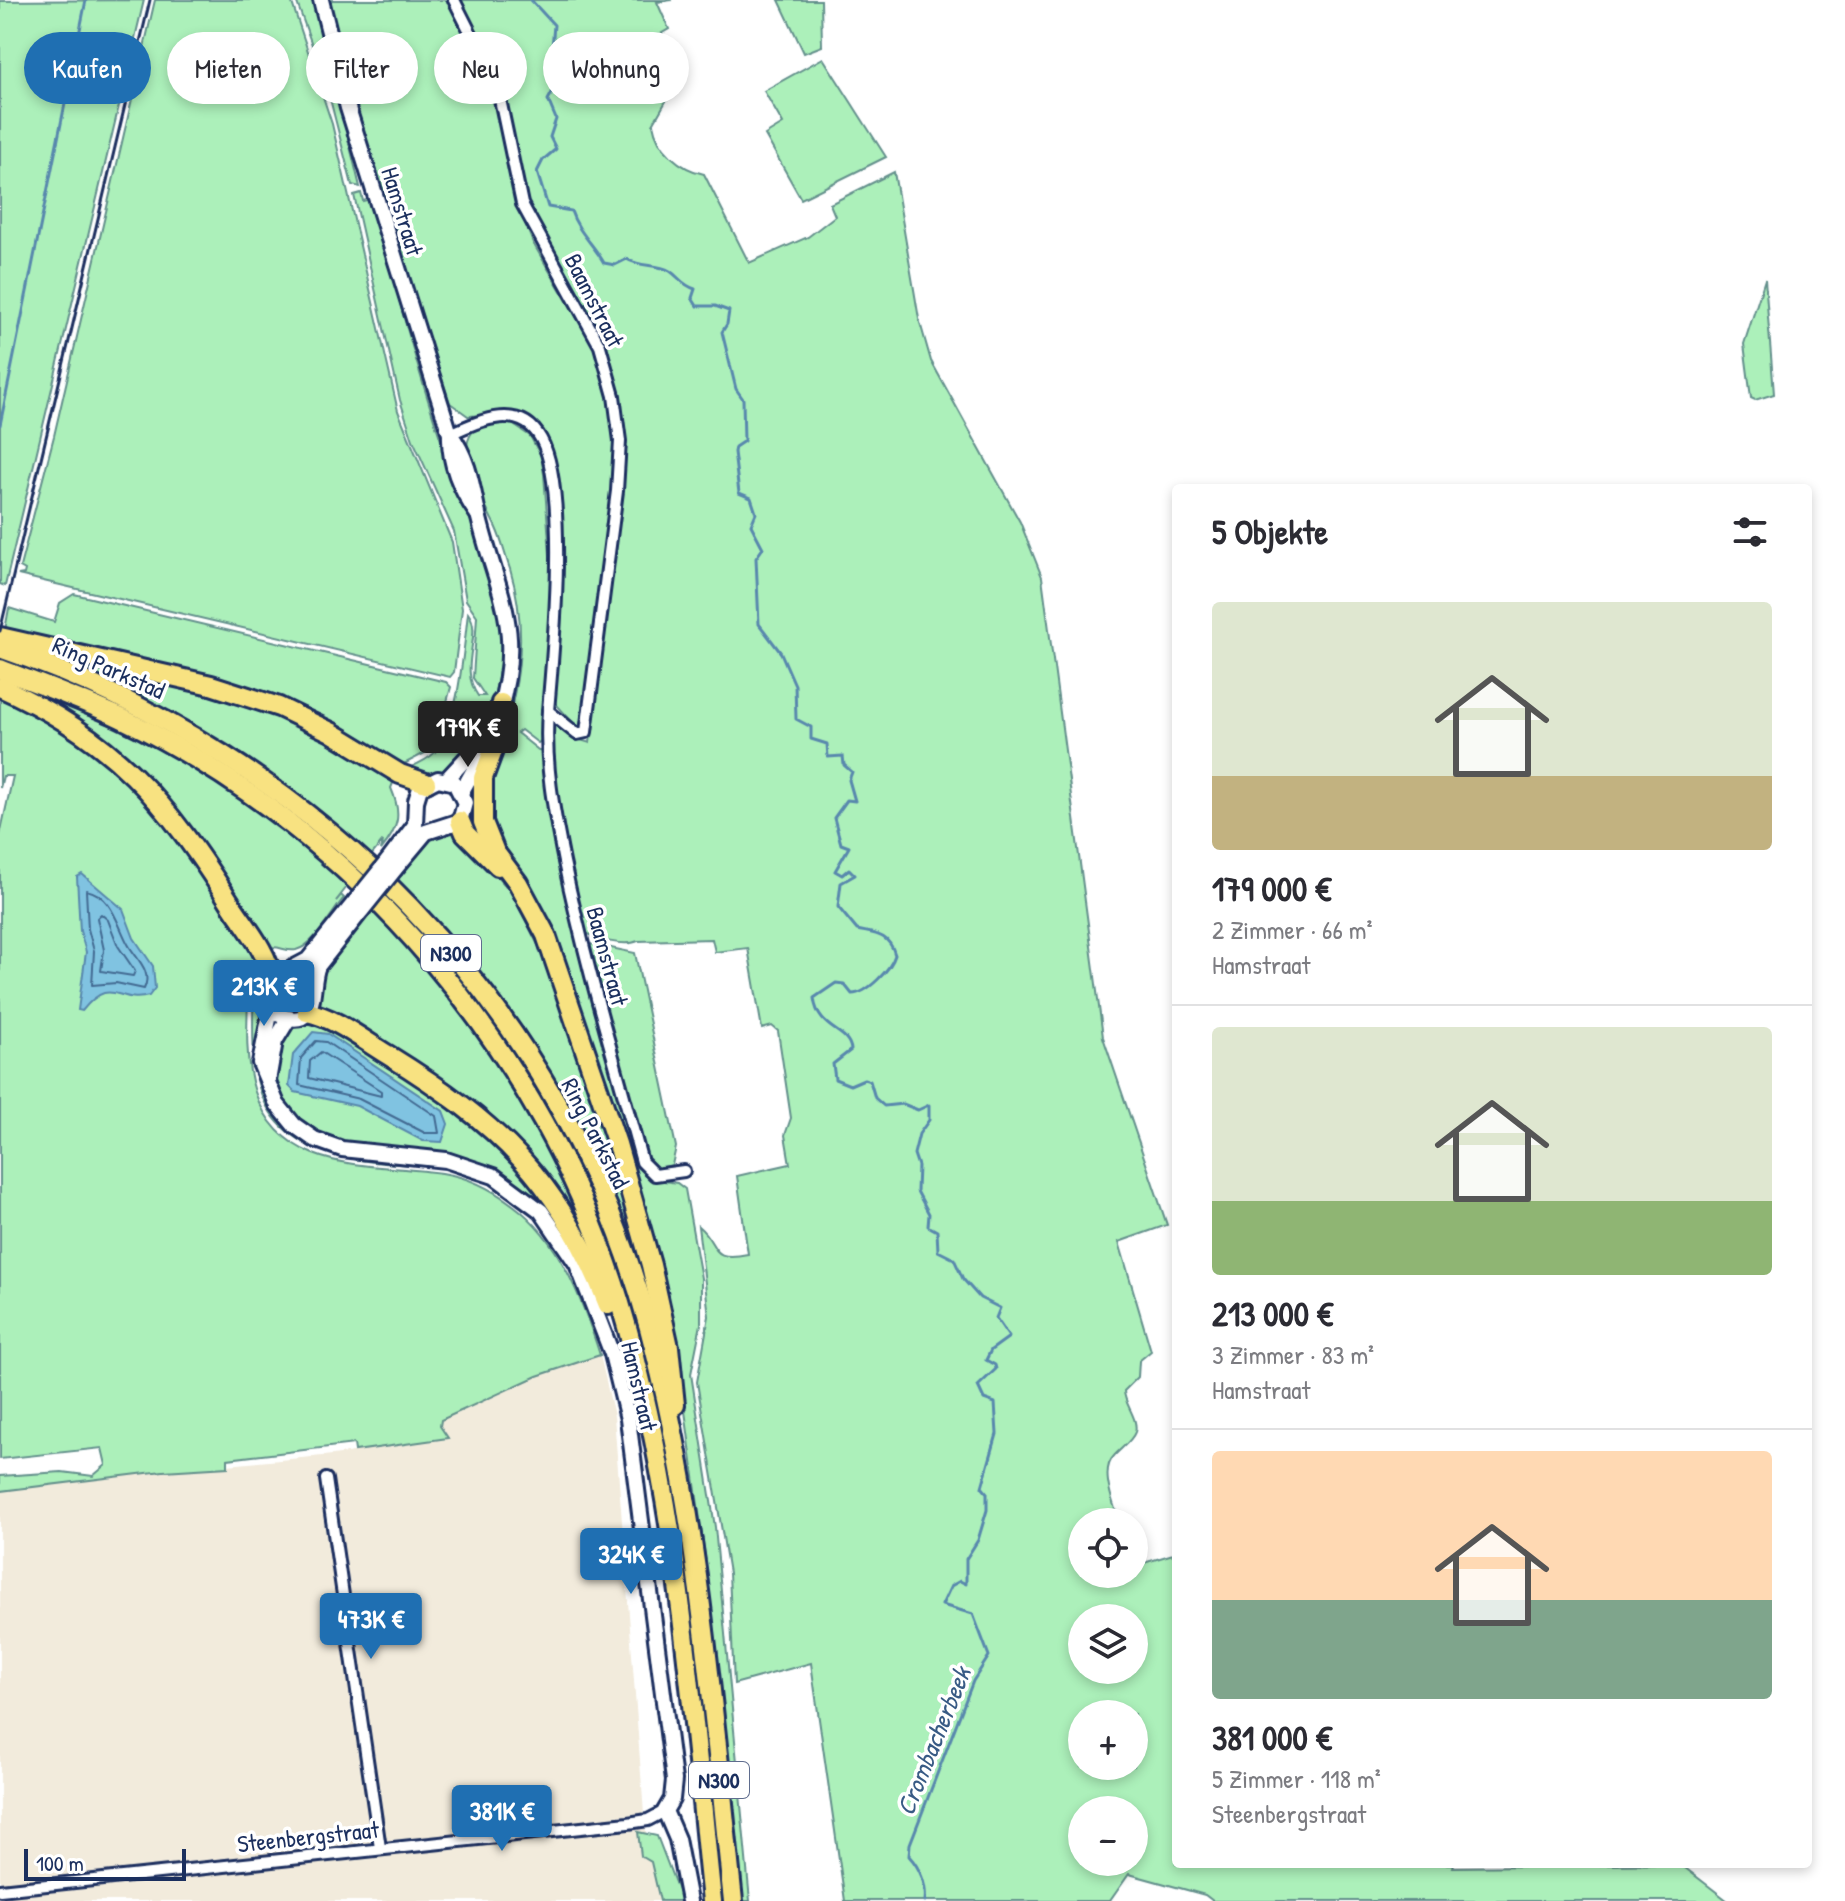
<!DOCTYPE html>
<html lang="de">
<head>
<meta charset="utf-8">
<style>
  :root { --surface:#fff; --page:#f7f7f7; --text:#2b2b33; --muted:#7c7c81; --line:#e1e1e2; --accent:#1f6fb2 }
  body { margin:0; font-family:"Patrick Hand",sans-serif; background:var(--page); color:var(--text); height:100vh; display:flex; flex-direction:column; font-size:30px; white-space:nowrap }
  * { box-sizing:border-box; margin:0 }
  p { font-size:26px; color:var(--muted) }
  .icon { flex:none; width:44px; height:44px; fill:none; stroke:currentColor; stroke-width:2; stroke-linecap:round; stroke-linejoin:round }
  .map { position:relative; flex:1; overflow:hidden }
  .sheet { position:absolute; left:1172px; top:484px; width:640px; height:1384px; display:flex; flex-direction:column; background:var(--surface); border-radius:8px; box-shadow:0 4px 12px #0003 }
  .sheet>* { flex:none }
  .guide { position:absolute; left:24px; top:32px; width:760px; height:72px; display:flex; gap:16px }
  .fabs { position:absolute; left:1068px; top:1508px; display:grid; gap:16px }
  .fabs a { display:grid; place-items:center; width:80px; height:80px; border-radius:50%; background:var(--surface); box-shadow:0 4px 12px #0003; font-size:40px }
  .scale { position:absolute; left:24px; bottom:20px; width:162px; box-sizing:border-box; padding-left:8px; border:4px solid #1b2f5e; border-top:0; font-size:22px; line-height:28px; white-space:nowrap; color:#1b2f5e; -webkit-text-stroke:6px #fff; paint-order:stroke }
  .price { position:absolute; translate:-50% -68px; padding:0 18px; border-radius:8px; background:var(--accent); color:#fff; font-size:26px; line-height:52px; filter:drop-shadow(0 2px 4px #0008) }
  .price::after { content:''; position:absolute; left:50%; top:48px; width:24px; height:18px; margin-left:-12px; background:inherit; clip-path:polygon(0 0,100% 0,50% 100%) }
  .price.selected { background:#222; color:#fff }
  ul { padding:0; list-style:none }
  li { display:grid; align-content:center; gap:16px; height:424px; padding:0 40px }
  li+li { border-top:2px solid var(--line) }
  li span { display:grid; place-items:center; height:248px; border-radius:8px; color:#555 }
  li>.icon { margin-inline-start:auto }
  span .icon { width:144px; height:144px; fill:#fffc; stroke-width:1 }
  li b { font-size:34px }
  h2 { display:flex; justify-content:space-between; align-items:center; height:96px; padding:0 40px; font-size:34px }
  .tag { padding:0 28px; border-radius:36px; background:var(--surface); box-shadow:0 4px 12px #0003; font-size:28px; line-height:72px }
  .tag.selected { background:var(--accent); color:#fff }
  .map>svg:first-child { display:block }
</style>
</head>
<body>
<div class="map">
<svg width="1845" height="1901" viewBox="0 0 1845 1901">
  <rect width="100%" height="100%" fill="#fff"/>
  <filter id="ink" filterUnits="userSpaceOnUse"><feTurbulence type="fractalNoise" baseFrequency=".0125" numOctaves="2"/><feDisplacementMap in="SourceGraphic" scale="16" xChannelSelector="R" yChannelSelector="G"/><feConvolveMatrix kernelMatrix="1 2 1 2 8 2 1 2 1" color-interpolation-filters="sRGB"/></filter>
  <g filter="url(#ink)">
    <path fill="#f2ebdc" d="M600 1355 614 1416 645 1827 662 1901H0V1491L163 1471 333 1455 447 1438 440 1426 441 1420 537 1376Z"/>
    <g fill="#acf0ba" stroke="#64908c" stroke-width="2" fill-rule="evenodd">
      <path d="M144 0 5 586 0 584V1Z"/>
      <path d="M155 0H291L332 124 398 411 452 542 462 609 454 672 450 677 18 575 24 574 25 570 20 567 54 436Z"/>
      <path d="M296 0H314L360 187 352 185 327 87Z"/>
      <path d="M328 0H451L494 85 514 196 533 243 598 354 615 429 617 460 586 719 578 728 555 703 561 570 550 445C530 399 504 416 468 416L450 403 368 153Z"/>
      <path d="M460 0H672L657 2 669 29 643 44 669 96 653 124C657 149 680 169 704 174L749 263 808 237 835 216 830 204 894 172 919 319 931 361 1020 522 1042 577 1103 1037 1167 1225 1119 1242 1151 1351 1139 1361 1138 1377 1124 1391C1124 1404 1139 1419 1135 1432 1132 1441 1120 1449 1114 1456 1099 1471 1114 1504 1119 1522H1082V1574H1134V1566L1176 1553V1864H1454L1453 1867 1680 1864 1728 1901H1213L1205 1895 1129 1874 1110 1901H845L811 1663 734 1684 729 1573 697 1382 709 1316 698 1226C721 1245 707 1262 748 1254L737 1176 790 1164 785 1135 791 1118 778 1031 772 1026 762 1029 748 948 715 952 712 939 638 941C625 947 595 940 584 931L555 784 552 725 554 722 574 738 590 743 622 495 621 402 615 375 597 328 535 220 519 175 496 66ZM1082 1618H1134V1670H1082ZM1082 1714H1134V1766H1082ZM1082 1810H1134V1862H1082Z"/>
      <path d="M779 0H821L822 46 804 53Z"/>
      <path d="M823 58 886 157 801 199 765 135 783 124 764 91Z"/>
      <path d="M361 193 363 201 370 199C396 282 415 367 444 449 464 505 493 562 500 622 504 666 495 719 464 753 445 775 435 779 407 770 417 763 430 760 438 749 458 724 464 646 468 613 484 634 457 666 478 696H485L473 678 477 616 466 600 454 531 413 440 400 400 354 195Z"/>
      <path d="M1765 279 1774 394 1755 400 1751 398 1744 344Z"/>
      <path d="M495 423 512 424 530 436 541 456 544 474 552 582 542 740 538 743 521 730 517 733 542 753 571 915 636 1161 651 1179 677 1183 685 1189 701 1278V1324L691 1374 715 1527 750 1901H741L708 1578 682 1389 572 1001 484 803C507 721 536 656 510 569 505 555 502 541 496 528 485 503 453 457 473 431Z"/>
      <path d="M74 594 446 682 451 687 436 742 427 752 402 765 344 735 5 630 9 608 54 622 60 603Z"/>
      <path d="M3 643 211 689 280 711 396 776 391 788C402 814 399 828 381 850L383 841 370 857C332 831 298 797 259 771 176 713 97 680 3 643Z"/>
      <path d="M0 654 41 669 203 747 352 858 464 976 532 1071 600 1204 643 1328 679 1505 727 1901H717L680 1581 598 1225 457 982 257 794 0 664Z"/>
      <path d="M0 676 120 726 240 794 350 883 336 901 341 895 344 898C332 912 314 946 296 950 283 952 277 943 265 950L183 825Z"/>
      <path d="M0 692 30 704 138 784 259 954 249 965C249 1006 242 1053 255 1092 284 1177 372 1162 442 1173 468 1177 492 1189 513 1205 560 1239 583 1302 600 1355L537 1376 441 1420 440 1426 448 1438 355 1451 354 1444 228 1459V1467L163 1471 0 1491V1476L62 1472 93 1476 106 1465 102 1448 0 1459V835L13 776H3L0 788Z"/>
      <path d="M455 829 512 893 543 955 582 1070 608 1132 664 1338 594 1163 394 881 423 840Z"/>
      <path d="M374 906C449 991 517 1079 567 1180 583 1213 593 1249 606 1283L540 1173 318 1009 320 973Z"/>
      <path d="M592 944 635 953 676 1147 672 1165 656 1169 648 1161 588 949Z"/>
      <path d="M262 959C267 976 259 992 265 1008 262 1028 256 1050 258 1070 262 1127 319 1155 369 1160 387 1162 417 1158 429 1166 358 1162 267 1160 255 1068 251 1034 254 999 254 967Z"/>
      <path d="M306 1020H317L450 1099 536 1177 562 1227C538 1198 512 1175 476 1162 414 1140 325 1165 285 1101 269 1075 275 1051 289 1026Z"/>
      <path d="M638 1832 657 1836 682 1901H660L651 1862 641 1856Z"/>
    </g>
    <g fill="#80c3e1" stroke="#5888ad" stroke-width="2">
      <path d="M82 874 123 909 134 938 153 966 155 988 149 996C117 1005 112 974 82 1011L78 1010 86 952 80 931 77 877Z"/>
      <path d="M313 1032 328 1034 443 1111 448 1124 442 1142 423 1141 357 1106 295 1092 289 1086 293 1055Z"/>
    </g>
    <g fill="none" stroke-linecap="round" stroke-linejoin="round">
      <g stroke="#436a92" stroke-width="2">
        <path d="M86 890C112 895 117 924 128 944 136 959 153 971 144 989L116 983 92 985 94 951 88 929Z"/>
        <path d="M101 914 108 920 118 946 135 971 133 976 101 971 104 950 97 918Z"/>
        <path d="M316 1041 326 1042 436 1116 439 1133H425L359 1099 299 1085 301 1058Z"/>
        <path d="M321 1052 381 1091V1096L309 1078 310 1061Z"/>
      </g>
      <g stroke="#5888ad" stroke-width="3">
        <path d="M531 0 554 25 552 48 560 78 548 100 556 119 550 137 556 149 543 160 537 172 548 207 571 211C578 232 594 245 604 263L615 265 627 259C640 268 657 263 670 271 679 277 682 285 695 289L692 298 697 306H715L729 311 727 324 722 332 736 389 743 399 744 441 735 447 734 452 739 493 751 498 756 513 751 525 763 548 756 558 759 624 781 653 795 685 796 719 811 727V739L827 744 828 757 843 756 844 765 852 772 849 780 855 801 847 800 834 818 841 844 849 847 835 871 842 875 849 869 855 875 841 883 838 907 857 930C874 934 889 933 895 955 891 969 867 994 852 994L844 984 836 983 814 998C818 1032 849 1028 851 1050L833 1064 835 1079 850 1085 864 1079 870 1081 875 1098 884 1106 903 1104 918 1110 929 1105V1120L919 1134 914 1154 918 1166 917 1191 929 1214 928 1226 937 1231 938 1251 954 1259 963 1279 980 1298 1000 1308 996 1318 1009 1337 991 1350 986 1360 995 1365 996 1369 978 1386 984 1399 995 1403 997 1434 982 1487 987 1493V1510L978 1540 966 1559V1584L960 1581 951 1586 942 1605 973 1614 989 1656 973 1681 910 1844 909 1856C920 1868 927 1885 925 1901"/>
        <path d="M0 425 86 0"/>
      </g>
      <defs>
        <g id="street">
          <path d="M454 0 497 85 522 204 600 346 614 396 620 441 617 491 586 732 577 734 548 711"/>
          <path d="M450 434C479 421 520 401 541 439 569 489 553 652 548 711 544 763 554 812 564 862 585 963 615 1062 642 1162L655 1175 684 1171"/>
          <path d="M326 1479 380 1848"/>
          <path d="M0 1890 628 1823 648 1820 665 1811"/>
        </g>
        <g id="secondary">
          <path d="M321 0 348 108 450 434C449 463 461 491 478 515"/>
          <path d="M450 434C468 457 472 485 478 514 496 591 525 627 499 712"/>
          <path d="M447 779 471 753 499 707"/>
          <path d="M462 791 489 743"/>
          <path d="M387 862 415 825 416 801 420 788 438 779 455 783 465 803 460 821 426 832 395 869"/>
          <path d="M354 903 308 960 272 979 266 994 277 1014C321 1034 309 986 318 966L362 910"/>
          <path d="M271 1009 260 1063 277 1104 294 1125 314 1139 342 1149 446 1160 494 1176 541 1211 577 1264 612 1354 628 1419 674 1780 672 1799 665 1811 677 1839 689 1901"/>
          <path d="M268 1081 275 1041 289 1018"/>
        </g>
        <g id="highway">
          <path d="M0 637 211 685 279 707 331 732 400 774 426 783"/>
          <path d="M0 648C315 756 562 1004 649 1328 698 1512 713 1712 733 1901"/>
          <path d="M0 669C41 685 82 700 121 718 357 831 544 1053 620 1303 678 1495 691 1702 712 1901"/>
          <path d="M0 687C114 738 166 801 231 904 245 926 268 952 272 979"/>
          <path d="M501 703 498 737 483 778V822L495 852 518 883 546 935 617 1144 651 1265 669 1347 675 1405"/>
          <path d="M460 821 465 833 498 866"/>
          <path d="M307 1012C336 1018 363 1040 388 1055 498 1123 561 1182 608 1305"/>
        </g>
      </defs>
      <use href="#street" stroke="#1b2f5e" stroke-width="16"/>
      <use href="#secondary" stroke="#1b2f5e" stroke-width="20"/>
      <use href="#highway" stroke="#1b2f5e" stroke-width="24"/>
      <use href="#street" stroke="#fff" stroke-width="10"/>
      <use href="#secondary" stroke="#fff" stroke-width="14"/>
      <use href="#highway" stroke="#f8e281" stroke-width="18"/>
      <path stroke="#1b2f5e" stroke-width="3" d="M0 631 150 0"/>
      <defs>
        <g id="secondary-bridge">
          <path d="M354 903 387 862"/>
          <path d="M362 910 395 869"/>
        </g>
      </defs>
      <use href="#secondary-bridge" stroke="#1b2f5e" stroke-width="20" stroke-linecap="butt"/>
      <use href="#secondary-bridge" stroke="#fff" stroke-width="14"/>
    </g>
  </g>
  <g text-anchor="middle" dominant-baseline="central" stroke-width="7" stroke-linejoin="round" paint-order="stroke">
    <g fill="#fff" stroke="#5f6d8e" stroke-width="2">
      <rect x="421" y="935" width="60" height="36" rx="6"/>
      <rect x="689" y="1762" width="60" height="36" rx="6"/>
    </g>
    <g font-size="22" font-weight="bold" fill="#1b2f5e">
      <text x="451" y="953">N300</text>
      <text x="719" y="1780">N300</text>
    </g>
    <g font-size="24" fill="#1b2f5e" stroke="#fff">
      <text transform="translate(403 211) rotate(73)">Hamstraat</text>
      <text transform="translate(595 300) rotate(63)">Baamstraat</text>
      <text transform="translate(109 667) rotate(24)">Ring Parkstad</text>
      <text transform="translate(608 956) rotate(75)">Baamstraat</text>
      <text transform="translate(596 1133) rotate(63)">Ring Parkstad</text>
      <text transform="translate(640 1386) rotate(77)">Hamstraat</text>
      <text transform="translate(308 1836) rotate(-6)">Steenbergstraat</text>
    </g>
    <g font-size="26" font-style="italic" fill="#395b85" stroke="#fff">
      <text transform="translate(933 1741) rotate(-68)">Crombacherbeek</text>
    </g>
  </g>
</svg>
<div class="fabs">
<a><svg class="icon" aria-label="locate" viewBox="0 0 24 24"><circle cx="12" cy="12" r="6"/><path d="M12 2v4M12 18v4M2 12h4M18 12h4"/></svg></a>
<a><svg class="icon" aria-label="layers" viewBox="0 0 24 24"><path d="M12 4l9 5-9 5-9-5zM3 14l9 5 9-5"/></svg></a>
<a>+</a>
<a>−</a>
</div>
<div class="scale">100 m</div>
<b class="price selected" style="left:468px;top:769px">179K €</b>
<b class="price" style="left:264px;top:1028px">213K €</b>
<b class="price" style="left:631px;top:1596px">324K €</b>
<b class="price" style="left:371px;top:1661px">473K €</b>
<b class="price" style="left:502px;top:1853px">381K €</b>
<div class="guide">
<a class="tag selected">Kaufen</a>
<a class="tag">Mieten</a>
<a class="tag">Filter</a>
<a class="tag">Neu</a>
<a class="tag">Wohnung</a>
</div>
<section class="sheet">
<h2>5 Objekte<svg class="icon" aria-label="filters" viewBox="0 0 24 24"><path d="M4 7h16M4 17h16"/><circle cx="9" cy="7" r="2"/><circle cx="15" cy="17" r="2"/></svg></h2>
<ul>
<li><span style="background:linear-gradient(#dfe7d0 70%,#c2b280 0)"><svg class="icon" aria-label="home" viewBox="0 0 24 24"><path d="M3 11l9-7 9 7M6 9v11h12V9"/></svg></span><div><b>179 000 €</b><p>2 Zimmer · 66 m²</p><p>Hamstraat</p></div></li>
<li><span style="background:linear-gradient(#dfe7d0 70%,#8fb573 0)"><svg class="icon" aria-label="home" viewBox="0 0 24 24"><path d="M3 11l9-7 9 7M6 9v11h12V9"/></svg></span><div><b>213 000 €</b><p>3 Zimmer · 83 m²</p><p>Hamstraat</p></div></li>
<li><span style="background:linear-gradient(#ffd9b3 60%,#7fa58c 0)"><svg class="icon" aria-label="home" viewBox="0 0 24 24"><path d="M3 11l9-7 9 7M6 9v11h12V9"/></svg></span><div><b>381 000 €</b><p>5 Zimmer · 118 m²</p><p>Steenbergstraat</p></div></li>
</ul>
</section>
</div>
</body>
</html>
